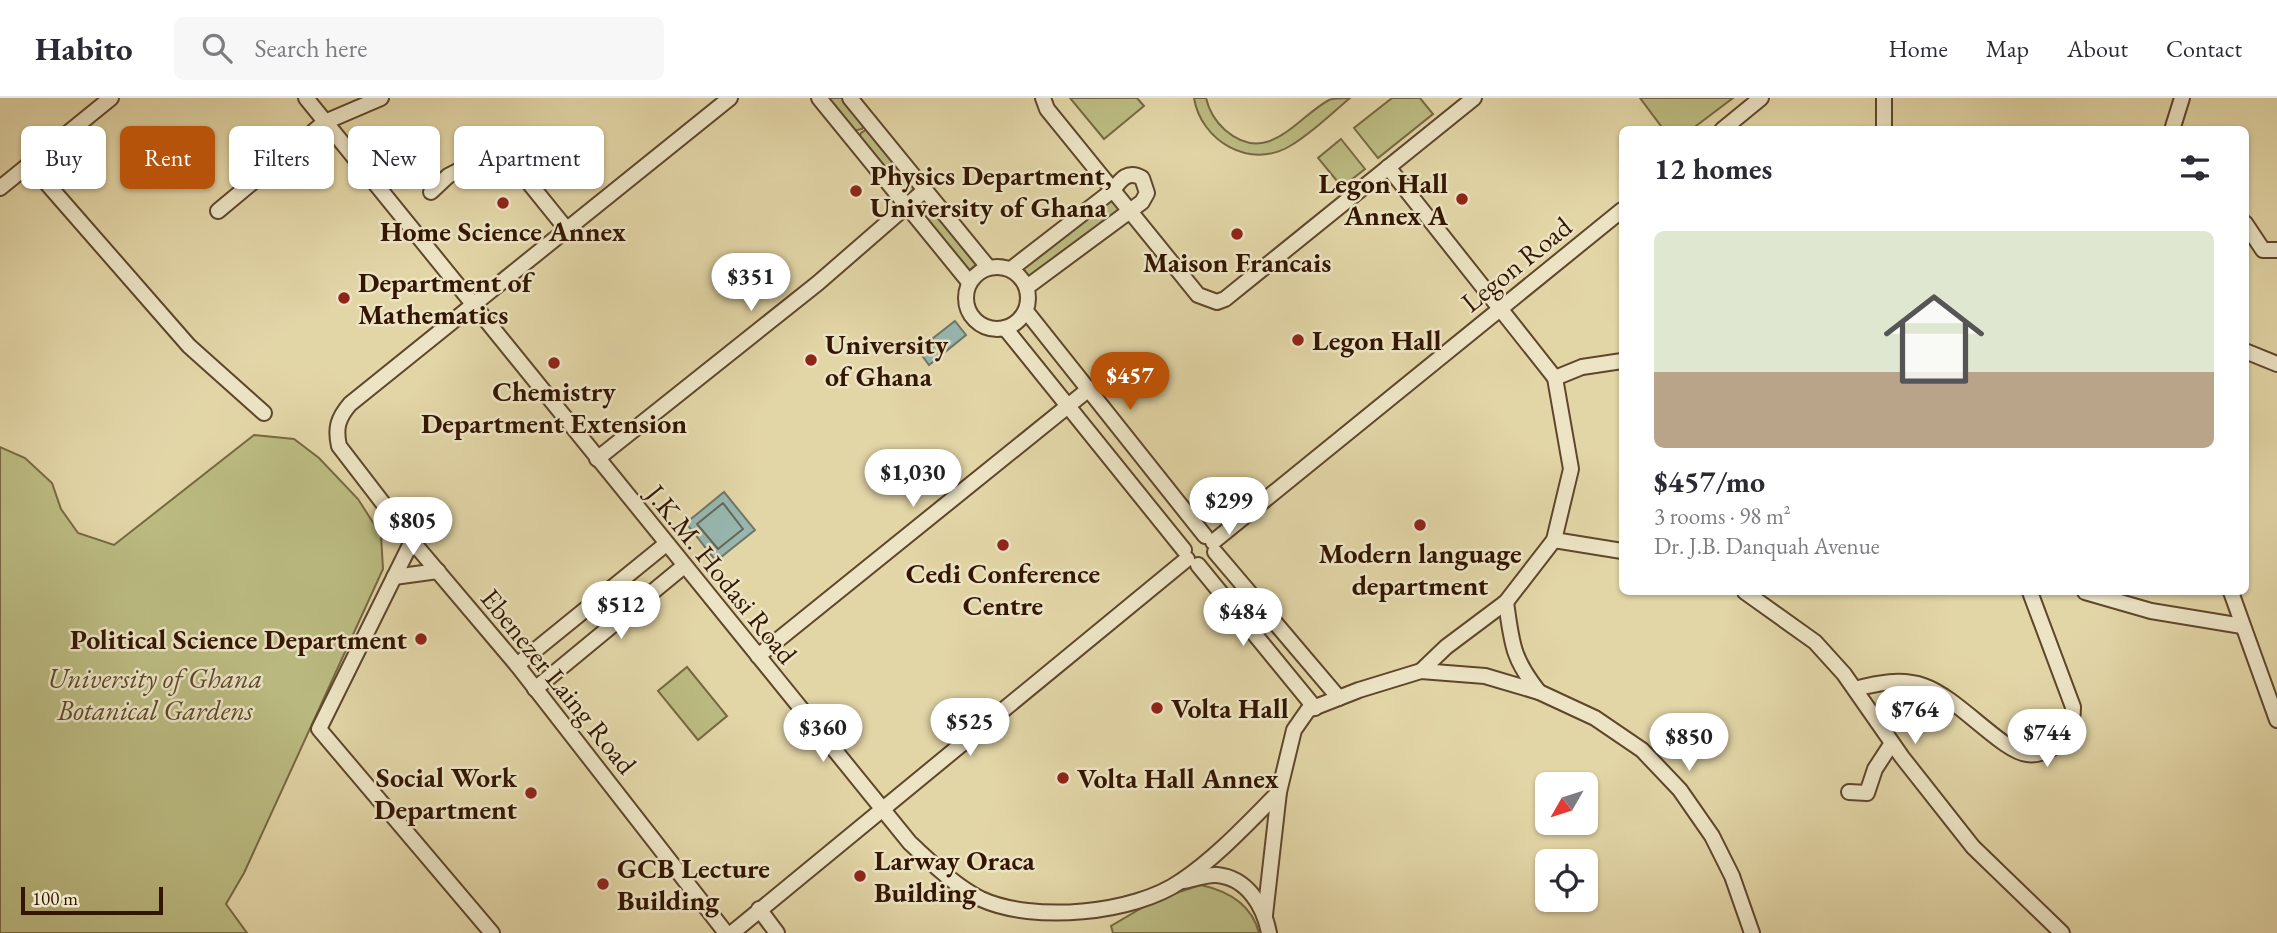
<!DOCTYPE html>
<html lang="en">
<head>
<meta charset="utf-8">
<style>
  :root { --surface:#fff; --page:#f7f7f7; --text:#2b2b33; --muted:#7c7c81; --line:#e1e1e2; --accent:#b45309 }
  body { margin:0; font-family:"EB Garamond",serif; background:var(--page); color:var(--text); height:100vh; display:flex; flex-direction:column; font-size:26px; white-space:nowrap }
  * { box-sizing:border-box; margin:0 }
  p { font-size:23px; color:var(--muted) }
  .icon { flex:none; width:38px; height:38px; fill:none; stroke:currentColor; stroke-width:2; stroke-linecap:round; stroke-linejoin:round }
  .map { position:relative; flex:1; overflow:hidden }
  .drawer { position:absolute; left:1619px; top:28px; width:630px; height:469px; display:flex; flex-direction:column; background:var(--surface); border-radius:10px; box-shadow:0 2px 5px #0004 }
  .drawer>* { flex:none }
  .guide { position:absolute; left:21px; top:28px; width:665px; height:63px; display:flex; gap:14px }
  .needle { width:46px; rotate:231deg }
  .tools { position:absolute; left:1535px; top:674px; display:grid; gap:14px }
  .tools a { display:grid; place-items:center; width:63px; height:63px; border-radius:10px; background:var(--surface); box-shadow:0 2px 5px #0004; font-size:35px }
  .scale { position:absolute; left:21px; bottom:18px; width:142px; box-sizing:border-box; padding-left:7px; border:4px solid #331602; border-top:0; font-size:19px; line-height:24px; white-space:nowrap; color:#331602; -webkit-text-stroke:5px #ece4c5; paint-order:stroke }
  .price { position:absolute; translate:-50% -60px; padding:0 16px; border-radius:24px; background:#fff; color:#222; font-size:23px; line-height:46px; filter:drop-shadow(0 2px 4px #0008) }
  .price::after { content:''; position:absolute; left:50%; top:42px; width:21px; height:16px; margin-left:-10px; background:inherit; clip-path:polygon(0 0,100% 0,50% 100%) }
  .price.on { background:var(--accent); color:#fff }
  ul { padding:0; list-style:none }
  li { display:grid; align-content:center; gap:14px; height:371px; padding:0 35px }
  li+li { border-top:2px solid var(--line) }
  li span { display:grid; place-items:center; height:217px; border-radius:10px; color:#555 }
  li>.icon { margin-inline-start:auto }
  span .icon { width:126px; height:126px; fill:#fffc; stroke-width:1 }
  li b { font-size:30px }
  h2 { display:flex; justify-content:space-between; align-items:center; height:84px; padding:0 35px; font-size:30px }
  .pill { padding:0 24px; border-radius:10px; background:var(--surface); box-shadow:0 2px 5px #0004; font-size:24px; line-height:63px }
  .pill.on { background:var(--accent); color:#fff }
  header { display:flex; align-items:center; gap:42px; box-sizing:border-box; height:98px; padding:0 35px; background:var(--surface); border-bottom:2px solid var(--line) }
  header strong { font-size:33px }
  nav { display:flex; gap:38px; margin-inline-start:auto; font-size:24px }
  .search { width:490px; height:63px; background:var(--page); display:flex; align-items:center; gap:18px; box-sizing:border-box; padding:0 24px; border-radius:10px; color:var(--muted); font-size:26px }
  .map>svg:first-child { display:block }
</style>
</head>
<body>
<header>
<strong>Habito</strong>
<div class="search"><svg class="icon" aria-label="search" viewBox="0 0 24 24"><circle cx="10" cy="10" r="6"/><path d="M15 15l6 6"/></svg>Search here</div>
<nav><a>Home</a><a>Map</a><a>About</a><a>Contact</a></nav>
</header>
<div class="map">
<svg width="2277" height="835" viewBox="0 0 2277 835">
  <rect width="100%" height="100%" fill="#e2d5a6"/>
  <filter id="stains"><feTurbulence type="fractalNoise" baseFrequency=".00286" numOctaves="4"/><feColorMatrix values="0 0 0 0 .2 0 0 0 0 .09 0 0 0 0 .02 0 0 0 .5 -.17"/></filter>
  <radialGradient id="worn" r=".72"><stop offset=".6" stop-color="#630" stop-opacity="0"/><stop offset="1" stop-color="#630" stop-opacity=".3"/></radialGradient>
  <g fill="#bbbb81" stroke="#776842" stroke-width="2">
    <path d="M825 0H847L865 25 862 31 853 33Z"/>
    <path d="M1070 0H1137L1144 8 1104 41Z"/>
    <path d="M1194 0H1206C1209 13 1215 23 1225 32 1268 69 1296 20 1329 2 1334 0 1343 0 1350 0 1331 16 1311 36 1290 48 1250 72 1201 43 1194 0Z"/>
    <path d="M1392 0H1420L1433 16 1378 60 1354 30Z"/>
    <path d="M1640 0H1733L1692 31 1664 32Z"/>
    <path d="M867 31 919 91 907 100 859 41 861 35Z"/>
    <path d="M1341 41 1365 71 1342 89 1318 60Z"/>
    <path d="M1112 98 1122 111 1030 180 1025 177 1024 169Z"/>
    <path d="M924 100 980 170 970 175 917 112 916 107Z"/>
    <path d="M254 337 294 341 319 360 358 401 381 437 383 471 244 775 226 806 247 835H0V349L25 360 52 385 61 411 78 435 114 447Z"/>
    <path d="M687 569 727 618 698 642 658 593Z"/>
    <path d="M1201 787C1228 793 1252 807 1259 835H1113L1111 828 1157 801Z"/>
  </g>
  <g fill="#97b7b0" stroke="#6f776a" stroke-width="2">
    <path d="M955 223 966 237 929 267 918 252Z"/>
    <path d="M724 394 755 432 716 463 686 425Z"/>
  </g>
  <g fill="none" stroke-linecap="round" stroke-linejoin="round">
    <path stroke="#656659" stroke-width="2" d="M723 405 743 431 718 451 697 426Z"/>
    <defs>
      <g id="minor">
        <path d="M306 0 910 745C932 765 955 788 981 801 1033 825 1134 816 1181 783 1216 760 1250 723 1279 694"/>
        <path d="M819 0 969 184"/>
        <path d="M850 0 988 169"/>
        <path d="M1043 0 1047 11 1198 197 1217 204 1225 201 1474 0"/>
        <path d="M1722 32 1761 0"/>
        <path d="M1884 32V0"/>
        <path d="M2172 32 2182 0"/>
        <path d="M29 65 189 248 264 315"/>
        <path d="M1388 69 1555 280 1571 371 1554 442 1506 504 1446 549 1421 573"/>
        <path d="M0 90 111 0"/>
        <path d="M431 94 448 78 493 55 513 65 568 133"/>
        <path d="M218 113 325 24 381 0"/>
        <path d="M2245 125 2263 152H2277"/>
        <circle cx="997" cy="200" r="31"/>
        <path d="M1011 171 1113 92C1121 81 1128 72 1142 80L1147 95 1142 104 1027 189"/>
        <path d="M1026 213 1205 438"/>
        <path d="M1005 230 1184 452"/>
        <path d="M2245 253 2277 266"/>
        <path d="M1555 280 1582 269 1622 263"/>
        <path d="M597 361 818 185 925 92"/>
        <path d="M1554 442 1622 453"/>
        <path d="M412 443 319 631 492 835"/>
        <path d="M1213 444 1622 112"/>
        <path d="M1215 454 1339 600"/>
        <path d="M1198 467 1315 610"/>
        <path d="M394 479 438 473"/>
        <path d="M1745 494 1815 544 1844 576 1902 659 1973 749 2062 835"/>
        <path d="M2085 494 2151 513 2242 528"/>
        <path d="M2231 494 2277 622"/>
        <path d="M1506 504C1512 546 1512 560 1539 594"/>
        <path d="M758 558 1089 291"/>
        <path d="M517 567 666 446"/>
        <path d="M535 591 684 468"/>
        <path d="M1855 591C1878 585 1901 580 1924 588 1957 599 2003 654 2027 656 2036 658 2049 653 2057 647 2069 636 2073 624 2073 609L2030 494"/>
        <path d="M1849 694 1867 695 1875 671 1892 645"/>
        <path d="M1184 783C1194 781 1207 776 1217 777 1248 780 1264 809 1269 835"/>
        <path d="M759 811 777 835"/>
        <path d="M1265 817 1279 694 1294 632 1308 612 1359 592 1421 573 1485 578 1539 594 1595 620 1642 652 1680 692 1712 738 1732 778 1752 835"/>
        <path d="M726 835 517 567 412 443 339 348C335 330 338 320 350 306L730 0"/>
        <path d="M732 835 1187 461"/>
      </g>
    </defs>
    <use href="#minor" stroke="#5f462b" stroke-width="18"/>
    <use href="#minor" stroke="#ece4c5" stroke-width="14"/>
  </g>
  <g fill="#8f2418" stroke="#ece4c5" stroke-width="2.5">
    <circle cx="856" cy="93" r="7"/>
    <circle cx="1462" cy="101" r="7"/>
    <circle cx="503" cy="105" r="7"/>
    <circle cx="1237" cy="136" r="7"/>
    <circle cx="344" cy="200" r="7"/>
    <circle cx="1298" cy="242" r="7"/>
    <circle cx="811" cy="262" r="7"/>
    <circle cx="554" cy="265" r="7"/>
    <circle cx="1420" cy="427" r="7"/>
    <circle cx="1003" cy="447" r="7"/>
    <circle cx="421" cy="541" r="7"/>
    <circle cx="1157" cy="610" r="7"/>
    <circle cx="1063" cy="680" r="7"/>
    <circle cx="531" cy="695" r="7"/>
    <circle cx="860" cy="778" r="7"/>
    <circle cx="603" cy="786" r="7"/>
  </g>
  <g text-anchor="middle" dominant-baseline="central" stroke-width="5" stroke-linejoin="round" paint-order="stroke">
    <g font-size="28" font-weight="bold" fill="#331602" stroke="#ece4c5" text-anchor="start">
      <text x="870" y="77">Physics Department,<tspan x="870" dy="32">University of Ghana</tspan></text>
      <text x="1448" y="85" text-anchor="end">Legon Hall<tspan x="1448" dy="32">Annex A</tspan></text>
      <text x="503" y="133" text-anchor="middle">Home Science Annex</text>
      <text x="1237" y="164" text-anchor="middle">Maison Francais</text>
      <text x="358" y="184">Department of<tspan x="358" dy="32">Mathematics</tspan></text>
      <text x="1312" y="242">Legon Hall</text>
      <text x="825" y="246">University<tspan x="825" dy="32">of Ghana</tspan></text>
      <text x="554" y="293" text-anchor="middle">Chemistry<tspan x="554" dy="32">Department Extension</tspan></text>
      <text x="1420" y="455" text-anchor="middle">Modern language<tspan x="1420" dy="32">department</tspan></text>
      <text x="1003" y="475" text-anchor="middle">Cedi Conference<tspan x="1003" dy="32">Centre</tspan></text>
      <text x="407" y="541" text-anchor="end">Political Science Department</text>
      <text x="1171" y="610">Volta Hall</text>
      <text x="517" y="679" text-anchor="end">Social Work<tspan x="517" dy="32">Department</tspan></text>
      <text x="1077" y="680">Volta Hall Annex</text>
      <text x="874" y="762">Larway Oraca<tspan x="874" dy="32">Building</tspan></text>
      <text x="617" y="770">GCB Lecture<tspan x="617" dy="32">Building</tspan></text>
    </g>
    <g font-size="28" fill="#331602" stroke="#ece4c5">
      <text transform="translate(1516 166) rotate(-39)">Legon Road</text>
      <text transform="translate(722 476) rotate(51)">J.K.M. Hodasi Road</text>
      <text transform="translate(559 583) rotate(51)">Ebenezer Laing Road</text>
    </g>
    <g font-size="28" font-style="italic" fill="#5c4828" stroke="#ece4c5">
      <text x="155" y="580">University of Ghana<tspan x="155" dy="32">Botanical Gardens</tspan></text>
    </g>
  </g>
  <rect width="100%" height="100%" filter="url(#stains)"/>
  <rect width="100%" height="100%" fill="url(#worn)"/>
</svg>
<div class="tools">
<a><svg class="needle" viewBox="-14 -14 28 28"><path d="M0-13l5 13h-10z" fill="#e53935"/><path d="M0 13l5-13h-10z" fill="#7c7c81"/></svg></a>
<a><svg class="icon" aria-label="locate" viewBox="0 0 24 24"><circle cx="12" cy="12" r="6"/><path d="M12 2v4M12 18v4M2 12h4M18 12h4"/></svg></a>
</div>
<div class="scale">100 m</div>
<b class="price" style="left:751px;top:215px">$351</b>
<b class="price on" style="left:1130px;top:314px">$457</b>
<b class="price" style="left:913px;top:411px">$1,030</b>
<b class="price" style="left:1229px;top:439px">$299</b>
<b class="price" style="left:413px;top:459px">$805</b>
<b class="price" style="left:621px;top:543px">$512</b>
<b class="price" style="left:1243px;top:550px">$484</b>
<b class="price" style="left:1915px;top:648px">$764</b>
<b class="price" style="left:970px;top:660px">$525</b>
<b class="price" style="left:823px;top:666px">$360</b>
<b class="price" style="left:2047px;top:671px">$744</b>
<b class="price" style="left:1689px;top:675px">$850</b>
<div class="guide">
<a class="pill">Buy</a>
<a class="pill on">Rent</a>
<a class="pill">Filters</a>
<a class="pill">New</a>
<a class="pill">Apartment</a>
</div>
<section class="drawer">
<h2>12 homes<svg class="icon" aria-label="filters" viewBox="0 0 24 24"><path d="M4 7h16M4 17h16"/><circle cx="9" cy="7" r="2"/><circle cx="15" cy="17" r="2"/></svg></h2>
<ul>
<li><span style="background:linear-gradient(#dfe7d0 65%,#b9a48a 0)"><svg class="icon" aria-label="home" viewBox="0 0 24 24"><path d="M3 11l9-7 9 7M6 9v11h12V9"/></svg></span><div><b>$457/mo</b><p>3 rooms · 98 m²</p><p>Dr. J.B. Danquah Avenue</p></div></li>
</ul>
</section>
</div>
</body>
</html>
